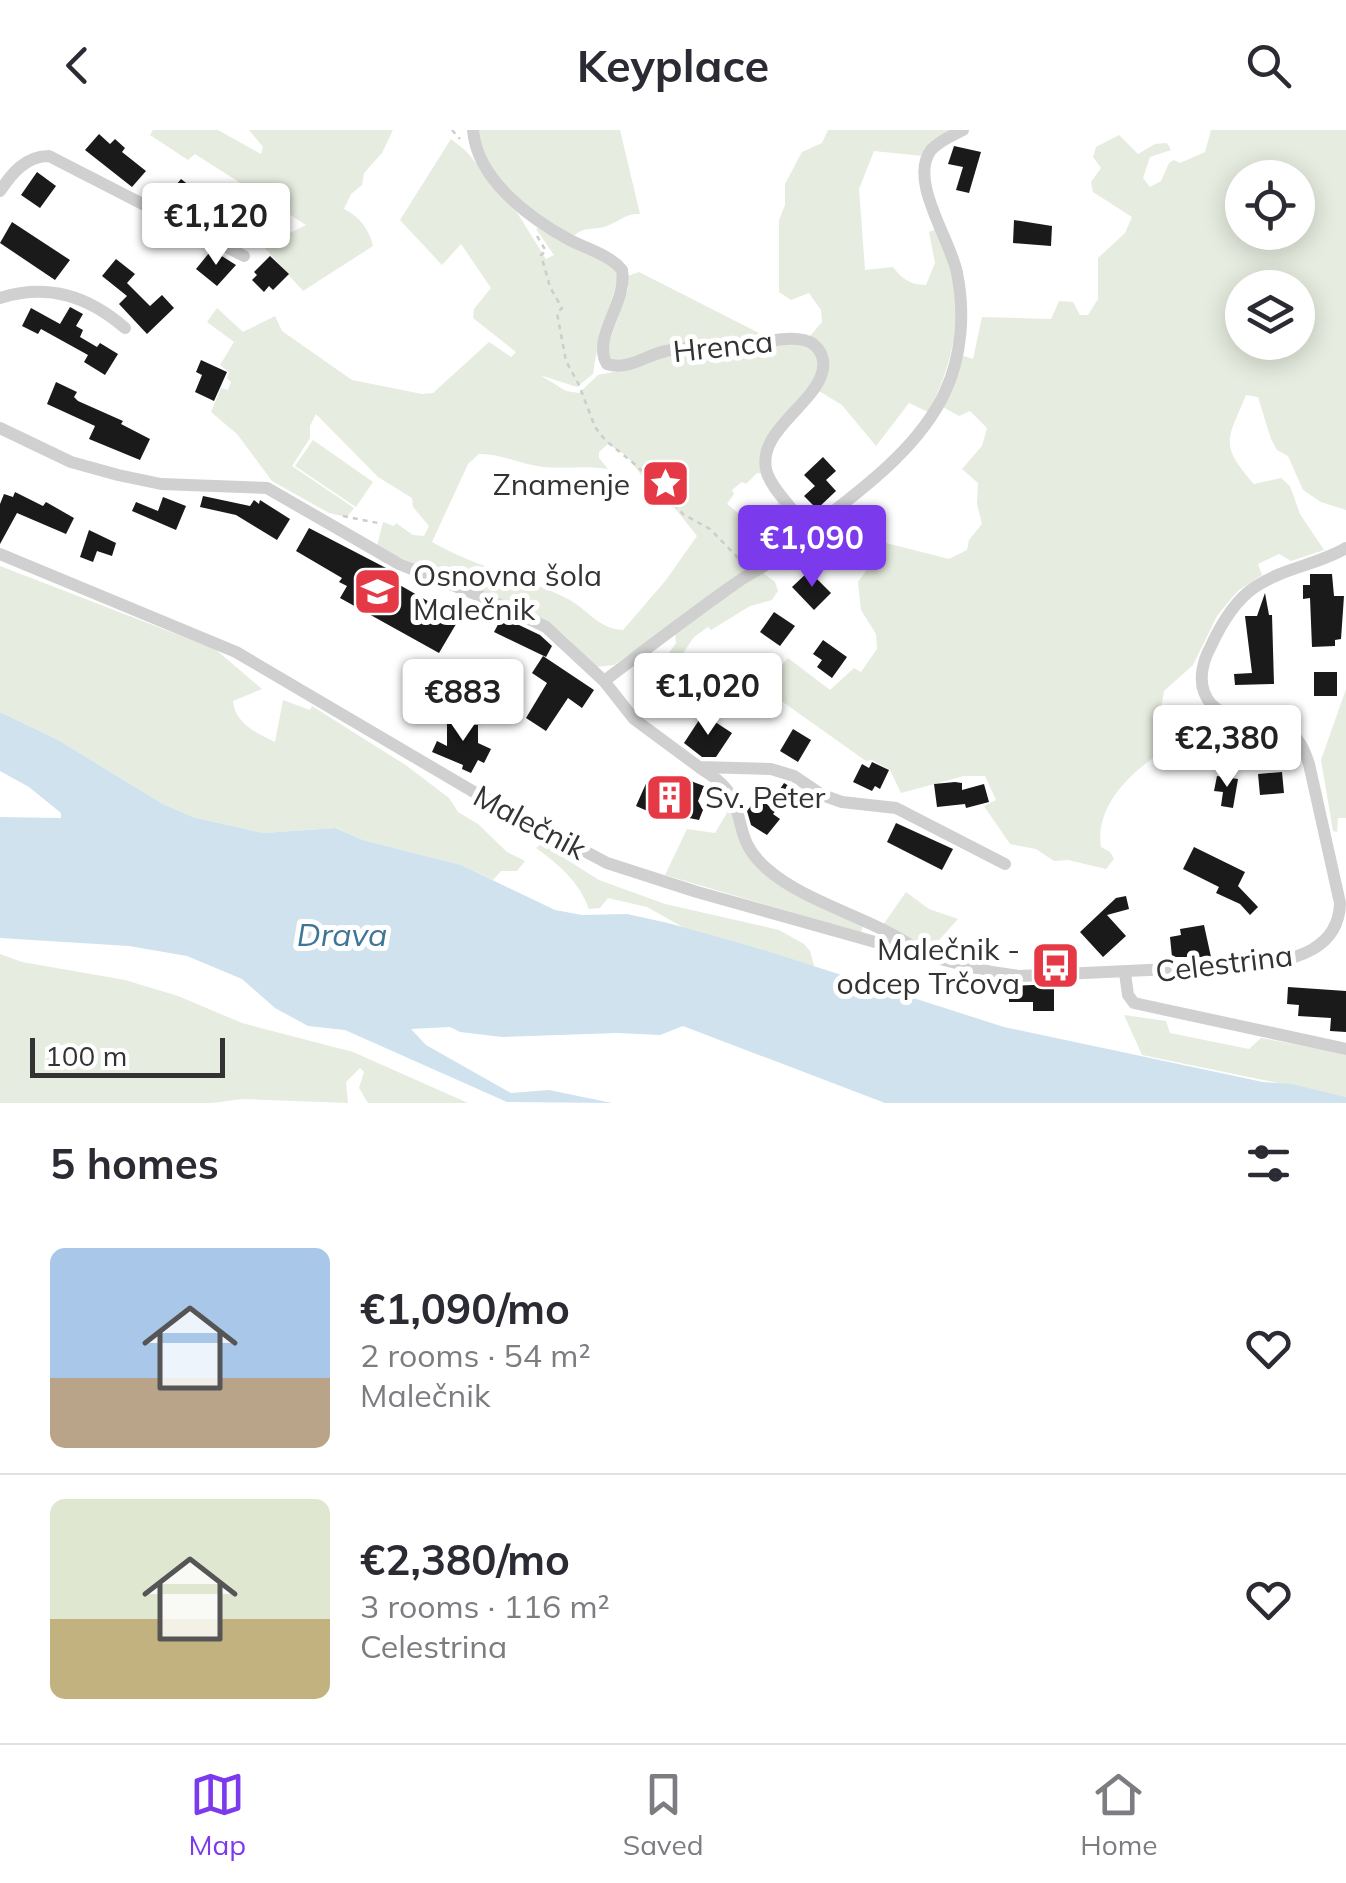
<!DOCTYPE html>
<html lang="en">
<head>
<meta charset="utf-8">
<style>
  :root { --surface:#fff; --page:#f2f2f3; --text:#2b2b33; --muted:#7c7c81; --line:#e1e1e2; --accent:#7c3aed }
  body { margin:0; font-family:Mulish,sans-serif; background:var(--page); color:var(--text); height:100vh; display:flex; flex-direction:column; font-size:38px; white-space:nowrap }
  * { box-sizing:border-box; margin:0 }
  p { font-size:32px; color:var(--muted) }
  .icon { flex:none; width:55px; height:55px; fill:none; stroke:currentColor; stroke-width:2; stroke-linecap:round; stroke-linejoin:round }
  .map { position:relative; height:973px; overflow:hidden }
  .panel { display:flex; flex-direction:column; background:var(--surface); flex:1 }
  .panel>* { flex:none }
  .buttons { position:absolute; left:1225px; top:30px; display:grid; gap:20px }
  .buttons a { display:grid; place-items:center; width:90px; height:90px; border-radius:50%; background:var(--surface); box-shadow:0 5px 25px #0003; font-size:50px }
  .scale { position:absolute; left:30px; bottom:25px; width:195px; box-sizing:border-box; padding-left:10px; border:5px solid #333; border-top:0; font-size:28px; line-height:35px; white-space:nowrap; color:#333; -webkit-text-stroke:8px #fff; paint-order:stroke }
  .price { position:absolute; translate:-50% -85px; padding:0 22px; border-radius:10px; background:#fff; color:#222; font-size:32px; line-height:65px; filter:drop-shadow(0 2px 5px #0008) }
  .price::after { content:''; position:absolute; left:50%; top:60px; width:30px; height:22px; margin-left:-15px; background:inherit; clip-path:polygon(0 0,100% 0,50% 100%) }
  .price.on { background:var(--accent); color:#fff }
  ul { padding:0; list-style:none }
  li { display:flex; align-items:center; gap:30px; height:250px; padding:0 50px }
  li+li { border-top:2px solid var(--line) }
  li span { display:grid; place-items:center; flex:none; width:280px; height:200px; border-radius:15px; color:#555 }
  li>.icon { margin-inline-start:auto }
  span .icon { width:120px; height:120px; fill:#fffc; stroke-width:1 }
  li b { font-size:42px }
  h2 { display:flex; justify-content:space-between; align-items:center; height:120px; padding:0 50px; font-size:42px }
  header { display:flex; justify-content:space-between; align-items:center; height:130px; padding:0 50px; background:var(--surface); font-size:45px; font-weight:700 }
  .menu { display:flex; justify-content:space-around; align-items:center; height:140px; border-top:2px solid var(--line); background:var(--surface); font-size:28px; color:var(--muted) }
  .menu a { display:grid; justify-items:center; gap:5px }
  .menu .on { color:var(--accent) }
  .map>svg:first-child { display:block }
</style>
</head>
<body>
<header><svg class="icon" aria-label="back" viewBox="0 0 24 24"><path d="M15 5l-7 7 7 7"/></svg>Keyplace<svg class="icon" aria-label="search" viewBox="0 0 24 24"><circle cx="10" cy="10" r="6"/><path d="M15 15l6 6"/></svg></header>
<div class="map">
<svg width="1346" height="973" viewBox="0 0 1346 973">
  <rect width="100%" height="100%" fill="#fff"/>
  <g fill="#e6ecdf" fill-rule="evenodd">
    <path d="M153 0H218L261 24 263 17 249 0H393L382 23 364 43 362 55 351 64 344 79C360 87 369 99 373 116L303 161 263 116 306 95 195 24 188 30 150 5Z"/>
    <path d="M479 0H620L640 84C627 83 621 90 609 95 594 102 584 94 571 109 543 87 497 59 482 24 479 18 479 8 479 0Z"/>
    <path d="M828 0H956L923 26 874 21 859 59 865 140 893 137C902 149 911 155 926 155L935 133 929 102 935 100C968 157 959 226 928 282L909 273 876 316 842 275 819 261C825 237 834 220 810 206L822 192 821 180 809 163 791 170 779 162V90L785 75V54L802 22 822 13Z"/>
    <path d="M1211 0H1346V380L1321 372 1303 360 1288 326 1277 320 1271 309 1258 267 1246 265C1228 310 1218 313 1254 354L1281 348 1290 356 1300 384 1324 420 1291 431 1279 424 1258 434 1262 445 1239 460 1230 470 1217 486 1193 535 1164 561 1153 628C1125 648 1095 680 1101 717L1110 722 1114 729 1106 739 1068 730 1054 731 1036 719 1010 714 984 676 996 670 985 646H964L901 663 890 640 872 630 866 631 756 553 763 544 771 547 788 528 830 560 854 538 861 542 877 519 876 504 861 480 858 452 869 437 876 414 886 413 949 429 967 420 969 410 982 394 977 374 978 353 962 339 982 316 987 298 970 281 959 286 943 277 961 225 973 229 982 187 1051 189 1059 171 1073 172 1080 185H1088L1098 169V128L1125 103 1132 87 1093 62 1091 52 1101 38 1093 27 1096 17 1119 5 1138 24 1155 14 1167 13 1171 20 1150 27 1143 48 1150 57 1161 51 1169 33 1174 30 1180 33 1205 22ZM1242 48H1298V102H1242ZM1242 158H1298V212H1242Z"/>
    <path d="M451 9 466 21 516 81 546 129 554 125 536 99 539 97 603 130 619 144C610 178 597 210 593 244L577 257 540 245 566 261 579 263 598 245 628 239 661 226 794 213 810 217 818 228 819 242 788 286 763 344 757 343 746 354 742 352 732 360 734 364 727 374 768 407 777 395 772 385 778 372 795 390 794 407 786 417 614 535 596 537C580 524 568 505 550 494 495 461 433 446 377 416L383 392 394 396 396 393 413 405 424 406 429 396 413 377 412 368 378 347 316 284 310 296V308L292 336 354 378 347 387 329 383 272 351 237 304 211 282 221 258 228 260 231 252 227 248 229 242 220 235 234 212 207 192 217 178 243 202 275 186 282 201 352 250 422 264 433 263 489 212 511 227 516 222 473 188 474 179 491 158 461 114 442 135 400 90ZM608 314 627 326 642 346 659 358 697 406 666 450 623 500C599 499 589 481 570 470 526 447 475 437 432 412L468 334 479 324C500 323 521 335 543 337 565 339 586 335 608 339L599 328V322Z"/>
    <path d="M639 142 769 208 614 235 607 219 628 159V146Z"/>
    <path d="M313 310 373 352 356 377 295 336Z"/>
    <path d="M0 436 215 519 262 559 233 571C235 594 257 603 275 612L283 570 310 580 312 576 407 636 449 668 458 682 478 694 507 722 525 731 517 741H501L493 750 461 735 363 710 337 698 263 703 193 687 163 674 58 610 0 582Z"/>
    <path d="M762 442 775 452 778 461 772 470 750 476 711 500 708 497 694 507 677 532 668 531 666 527 676 513 675 503Z"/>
    <path d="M1346 559V688H1338L1337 702 1333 701 1321 630Z"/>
    <path d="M728 681 733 683 749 726 863 795 861 803 665 745 687 699 715 703Z"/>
    <path d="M542 714 599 750 665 774 779 800 804 814 810 821 815 839 754 817 686 799 647 777 608 768 600 778 589 779C578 750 560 736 536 718Z"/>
    <path d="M906 762 929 779 958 789 931 819 883 795Z"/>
    <path d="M0 824 22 832 125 850 178 866 242 893 353 922 468 973H368L359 958 364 942 360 938 346 952 348 973 242 969 212 973H0Z"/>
    <path d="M1124 885 1166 891 1170 903 1249 919 1261 908 1346 924V967L1142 925Z"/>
  </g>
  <path fill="#cfe2ee" d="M0 582 58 610 163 674 193 687 263 703 336 698 363 710 461 735 555 780 582 785 627 784 668 793 754 817 1004 897 1263 952 1291 954 1346 967V973H885L683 896 660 905 617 903 502 907 460 902 450 897 411 899 426 915 511 963 549 960 612 973 507 972 345 900 308 896 275 878 242 849 187 826 129 816 0 808V687L61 688V683L29 657 0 641Z"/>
  <g fill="#1a1a1a">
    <path d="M99 4 110 14 115 9 125 18 122 22 146 41 132 57 85 20Z"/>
    <path d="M954 16 981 22 969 63 956 60 963 37 948 34Z"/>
    <path d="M37 42 56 56 40 78 21 65Z"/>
    <path d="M181 49 207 69 215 61 241 84 244 81 261 93 248 111 203 81 198 91 189 87 191 83 168 65Z"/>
    <path d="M1014 90 1052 96 1051 116 1013 113Z"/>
    <path d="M12 92 70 130 55 150 0 113Z"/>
    <path d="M209 123 214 127 217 123 236 135 217 156 196 139Z"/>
    <path d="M270 126 289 144 273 160 269 156 264 162 252 150 257 145 254 142Z"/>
    <path d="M116 129 135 144 127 153 150 176 162 165 174 178 147 204 119 174 127 166 102 146Z"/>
    <path d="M70 177 83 184 76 196 83 200 80 207 97 217 100 213 118 224 105 245 84 232 88 225 41 199 38 204 22 196 31 178 60 194Z"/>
    <path d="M201 230 227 242 214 271 195 262 202 245 196 242Z"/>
    <path d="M56 252 77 262 74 267 78 271 123 291 121 294 150 309 140 330 89 309 95 296 47 274Z"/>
    <path d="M823 327 836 341 826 350 836 361 817 379 804 366 815 356 804 345Z"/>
    <path d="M15 362 43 376 46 372 74 388 66 404 17 383 0 414V374L4 364 13 367Z"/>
    <path d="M203 366 250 376 254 370 259 374 260 370 290 389 277 410 236 385 200 377Z"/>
    <path d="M163 367 186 376 176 400 132 381 136 372 158 381Z"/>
    <path d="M309 398 388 439 384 446 459 489 439 523 340 468 347 456 339 452 342 448 296 421Z"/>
    <path d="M89 400 116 413 112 426 97 421 93 432 80 427Z"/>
    <path d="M809 441 831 463 814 480 792 457Z"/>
    <path d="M1310 444H1332L1334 466H1344L1341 509 1335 510V516L1312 517 1310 468 1303 469V455H1310Z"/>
    <path d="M1265 463 1269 485H1272L1274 554 1235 555 1234 544 1252 543 1245 486H1257Z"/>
    <path d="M774 482 795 496 780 516 760 502Z"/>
    <path d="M502 487 540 505 552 516 546 527 494 502Z"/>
    <path d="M823 510 847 527 832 548 817 537 822 530 813 524Z"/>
    <path d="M543 526 594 560 582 578 568 568 546 601 526 588 547 553 532 543Z"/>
    <rect x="1314" y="542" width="23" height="24"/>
    <path d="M703 584 732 603 716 627H702L684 613Z"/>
    <path d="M454 588H474V595H478V613L491 619 484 633 478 630 471 643 462 639 463 635 432 622 437 611 447 616V594H454Z"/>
    <path d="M793 599 811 610 798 632 780 621Z"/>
    <path d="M872 632 889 640 880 659 875 656 872 661 853 652 862 634 869 638Z"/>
    <path d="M1282 642 1284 663 1260 665 1258 644Z"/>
    <path d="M1217 646 1238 649 1233 678 1221 676 1223 662 1214 661Z"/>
    <path d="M648 649 683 663 688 650 704 656 698 671 703 680 699 690 679 686 678 690 661 682 659 686 636 676Z"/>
    <path d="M955 652 962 653V660L984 654 989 672 966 678 965 674 937 677 934 654Z"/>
    <path d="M784 653 807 667 800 678 786 669 773 684 780 689 767 705 751 695 747 681 758 667 769 676Z"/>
    <path d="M896 693 953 719 942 740 887 712Z"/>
    <path d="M1194 717 1245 742 1238 756 1258 777 1250 785 1240 774 1216 763 1219 757 1183 739Z"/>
    <path d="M1126 766 1129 779 1107 785 1126 806 1103 827 1080 802 1116 768Z"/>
    <path d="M1204 795 1211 827H1172L1170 807 1181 805 1180 799Z"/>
    <path d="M1064 812 1076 831 1040 835 1038 815Z"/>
    <path d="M1054 854V881H1033V872H1009V856Z"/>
    <path d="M1288 857 1346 861V902L1330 901 1331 888 1298 886 1299 875 1287 874Z"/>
  </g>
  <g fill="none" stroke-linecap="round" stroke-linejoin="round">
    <g stroke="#cdcdcd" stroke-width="2.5" stroke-dasharray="5 5" stroke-linecap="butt">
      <path d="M452 0 460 9"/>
      <path d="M537 106 546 121 541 125 550 157 562 178 557 183 566 231 579 255 595 297 605 310 637 336 683 384 710 399 743 433"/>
      <path d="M343 386 378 393"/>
    </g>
    <g stroke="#d0d0d0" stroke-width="12">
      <path d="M473 0C477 49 528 87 568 109 586 119 609 124 622 140 628 172 591 208 607 234 628 241 646 225 666 221 688 216 712 218 735 217 756 215 783 205 804 210 821 214 827 231 821 246 809 278 755 304 767 343 774 364 796 378 805 400"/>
      <path d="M0 61C12 43 26 26 49 26L244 126"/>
      <path d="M0 168C48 153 88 166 125 198"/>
      <path d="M0 298 71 332 118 345 161 354 267 358 399 434 485 468 546 497 604 551 634 589 699 637 771 639 794 646 822 665 842 672 896 678 1005 734"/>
      <path d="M0 424 236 522 479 665 607 733 697 762 900 819 992 842 1019 846 1257 835C1295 830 1339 819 1340 773L1309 634C1304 619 1298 606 1284 597 1259 581 1217 597 1204 562 1199 548 1203 531 1210 518 1220 496 1234 471 1255 457 1283 438 1317 435 1346 418"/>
      <path d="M604 551C649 517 693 483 739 451 755 440 776 431 791 418 796 413 799 405 805 400 812 393 823 390 830 384 873 351 922 312 945 262 962 226 965 182 957 143 951 110 908 51 931 20 939 11 953 5 963 0"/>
      <path d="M700 638C711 645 722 652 729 663 746 692 735 710 766 738 805 773 871 787 916 819"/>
      <path d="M1125 843 1128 865 1134 873 1346 919"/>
    </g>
  </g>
  <defs>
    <symbol id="sight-square" viewBox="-11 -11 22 22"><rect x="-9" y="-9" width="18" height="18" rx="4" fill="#e63946" stroke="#fff"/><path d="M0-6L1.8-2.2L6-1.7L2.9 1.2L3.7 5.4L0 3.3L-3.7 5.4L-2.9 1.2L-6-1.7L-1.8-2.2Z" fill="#fff"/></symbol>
    <symbol id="school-square" viewBox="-11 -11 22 22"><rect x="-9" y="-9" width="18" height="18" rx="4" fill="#e63946" stroke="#fff"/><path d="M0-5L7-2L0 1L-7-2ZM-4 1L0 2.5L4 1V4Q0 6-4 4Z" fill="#fff"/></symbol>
    <symbol id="building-square" viewBox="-11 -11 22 22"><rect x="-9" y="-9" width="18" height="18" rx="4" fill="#e63946" stroke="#fff"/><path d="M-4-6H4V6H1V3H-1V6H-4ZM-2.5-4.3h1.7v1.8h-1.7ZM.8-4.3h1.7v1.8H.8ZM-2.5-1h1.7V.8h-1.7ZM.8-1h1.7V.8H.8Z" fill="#fff"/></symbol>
    <symbol id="bus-square" viewBox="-11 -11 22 22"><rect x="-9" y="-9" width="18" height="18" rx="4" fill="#e63946" stroke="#fff"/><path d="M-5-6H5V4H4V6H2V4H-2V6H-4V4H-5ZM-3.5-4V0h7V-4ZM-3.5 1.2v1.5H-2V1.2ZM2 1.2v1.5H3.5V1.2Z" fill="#fff"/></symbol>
  </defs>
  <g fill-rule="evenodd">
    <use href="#sight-square" x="638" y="326" width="55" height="55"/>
    <use href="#school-square" x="350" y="434" width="55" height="55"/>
    <use href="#building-square" x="642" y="640" width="55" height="55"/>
    <use href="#bus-square" x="1028" y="808" width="55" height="55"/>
  </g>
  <g text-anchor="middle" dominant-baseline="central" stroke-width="10" stroke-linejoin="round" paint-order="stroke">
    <g font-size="30" fill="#333" stroke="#fff">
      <text transform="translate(723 216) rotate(-6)">Hrenca</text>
      <text transform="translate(530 692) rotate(28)">Malečnik</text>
      <text transform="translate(1224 833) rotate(-7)">Celestrina</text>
    </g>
    <g font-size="30" fill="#333" stroke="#fff" text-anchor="end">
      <text x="630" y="354">Znamenje</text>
      <text x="413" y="445" text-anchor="start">Osnovna šola<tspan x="413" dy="34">Malečnik</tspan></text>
      <text x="705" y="667" text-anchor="start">Sv. Peter</text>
      <text x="1020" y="819">Malečnik -<tspan x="1020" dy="34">odcep Trčova</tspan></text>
    </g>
    <g font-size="32" font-style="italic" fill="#3f7597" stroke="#fff">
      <text x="342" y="804">Drava</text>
    </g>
  </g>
</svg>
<div class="buttons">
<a><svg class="icon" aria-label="locate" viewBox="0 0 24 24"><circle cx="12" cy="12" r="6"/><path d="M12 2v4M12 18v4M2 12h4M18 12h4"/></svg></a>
<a><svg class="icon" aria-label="layers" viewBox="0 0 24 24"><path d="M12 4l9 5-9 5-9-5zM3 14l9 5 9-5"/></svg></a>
</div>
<div class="scale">100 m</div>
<b class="price" style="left:216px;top:138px">€1,120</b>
<b class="price on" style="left:812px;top:460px">€1,090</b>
<b class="price" style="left:708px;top:608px">€1,020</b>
<b class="price" style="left:463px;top:614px">€883</b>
<b class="price" style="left:1227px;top:660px">€2,380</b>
</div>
<section class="panel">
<h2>5 homes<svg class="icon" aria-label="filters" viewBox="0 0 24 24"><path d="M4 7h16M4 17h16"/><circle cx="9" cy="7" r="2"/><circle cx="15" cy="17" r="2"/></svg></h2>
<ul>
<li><span style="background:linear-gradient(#a9c7e8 65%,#b9a48a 0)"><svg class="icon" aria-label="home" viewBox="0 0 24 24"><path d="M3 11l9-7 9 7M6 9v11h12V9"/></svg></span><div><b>€1,090/mo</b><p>2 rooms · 54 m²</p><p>Malečnik</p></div><svg class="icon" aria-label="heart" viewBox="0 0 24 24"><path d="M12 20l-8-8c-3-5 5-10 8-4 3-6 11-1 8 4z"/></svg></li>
<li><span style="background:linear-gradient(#dfe7d0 60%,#c2b280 0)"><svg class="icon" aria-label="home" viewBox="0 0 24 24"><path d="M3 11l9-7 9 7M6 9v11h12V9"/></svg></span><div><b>€2,380/mo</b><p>3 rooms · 116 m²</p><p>Celestrina</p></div><svg class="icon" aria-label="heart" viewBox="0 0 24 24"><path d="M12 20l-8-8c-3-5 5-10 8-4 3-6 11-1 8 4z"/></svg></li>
</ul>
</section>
<nav class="menu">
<a class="on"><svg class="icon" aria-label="map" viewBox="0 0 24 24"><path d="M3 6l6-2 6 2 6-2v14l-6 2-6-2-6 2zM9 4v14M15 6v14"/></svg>Map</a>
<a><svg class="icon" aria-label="saved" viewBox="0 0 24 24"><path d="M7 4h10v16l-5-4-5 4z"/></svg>Saved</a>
<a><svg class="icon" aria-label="home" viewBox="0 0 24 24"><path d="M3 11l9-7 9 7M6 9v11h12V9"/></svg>Home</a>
</nav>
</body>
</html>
